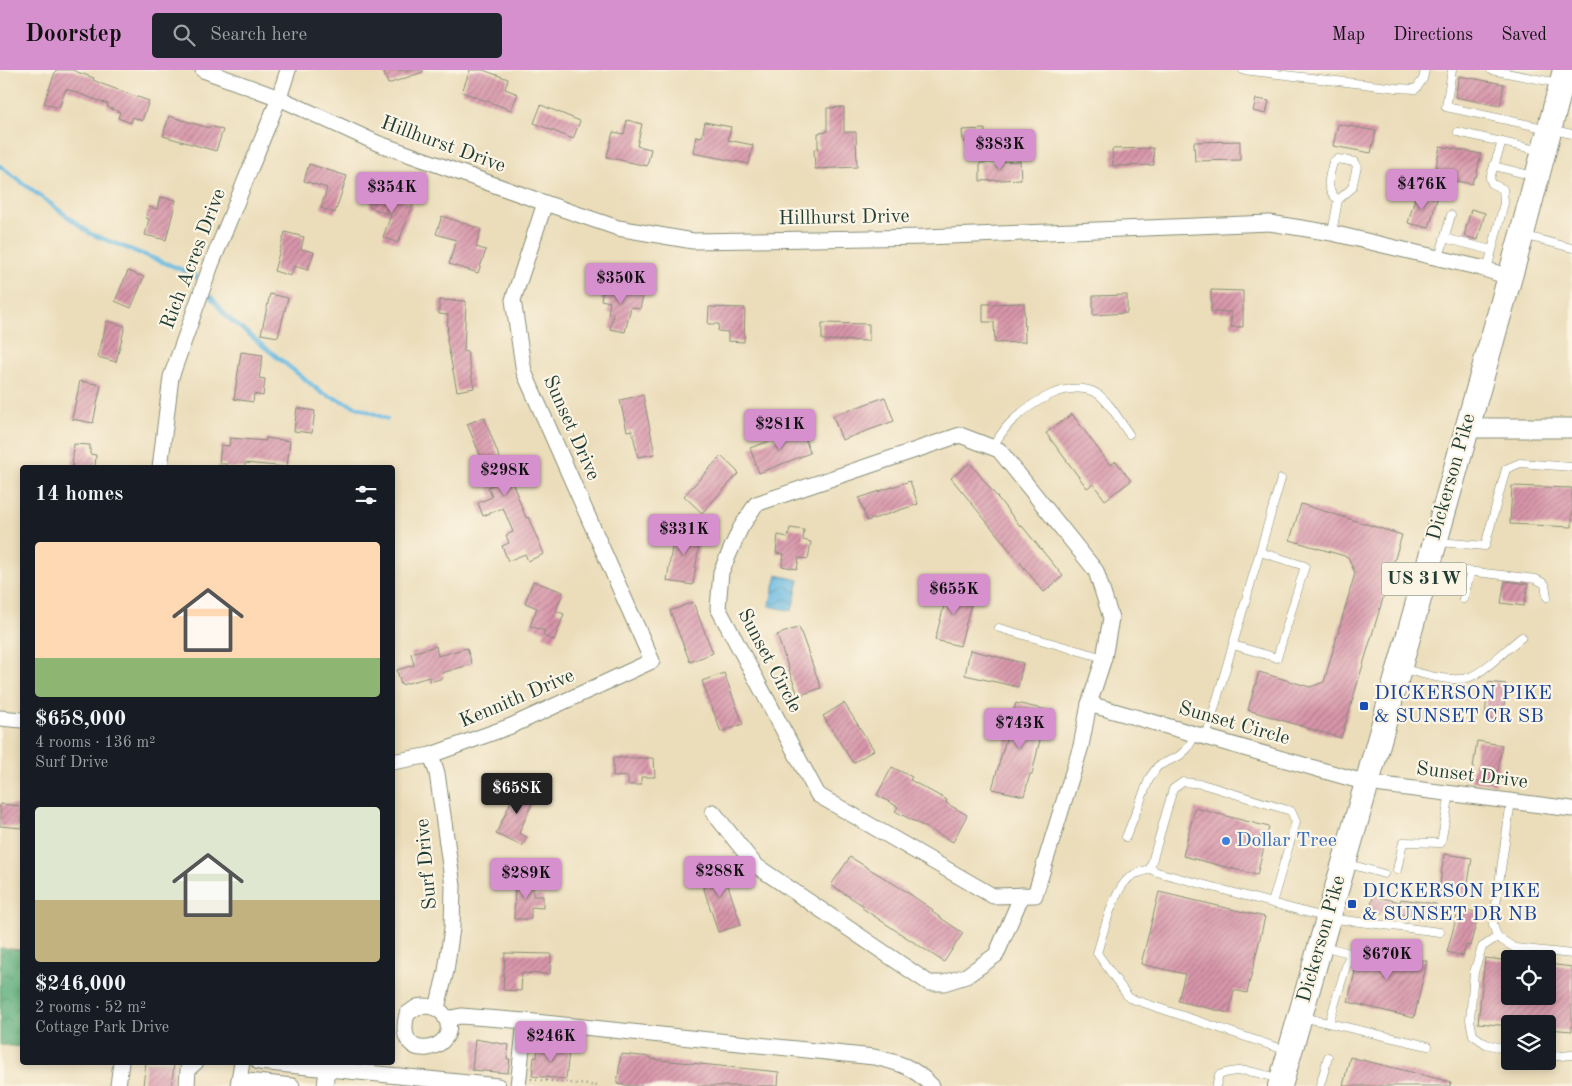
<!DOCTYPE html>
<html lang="en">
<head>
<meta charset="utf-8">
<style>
  :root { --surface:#171b24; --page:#20242c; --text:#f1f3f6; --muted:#9ea1a6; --accent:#d690ce }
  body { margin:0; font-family:"Old Standard TT",serif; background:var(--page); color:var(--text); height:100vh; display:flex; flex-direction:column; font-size:19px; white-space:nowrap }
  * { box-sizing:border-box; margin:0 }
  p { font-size:16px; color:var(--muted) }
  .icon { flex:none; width:28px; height:28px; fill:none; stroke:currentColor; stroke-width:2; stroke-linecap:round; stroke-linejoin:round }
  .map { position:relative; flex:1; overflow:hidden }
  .sheet { position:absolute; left:20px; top:395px; width:375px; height:600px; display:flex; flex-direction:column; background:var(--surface); border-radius:5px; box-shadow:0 2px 8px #0003 }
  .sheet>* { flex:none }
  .tools { position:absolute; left:1501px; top:880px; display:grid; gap:10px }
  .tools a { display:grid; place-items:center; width:55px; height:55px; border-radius:5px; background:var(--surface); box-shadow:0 2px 8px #0003; font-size:25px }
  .price { position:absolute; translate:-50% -42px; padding:0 11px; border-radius:5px; background:var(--accent); color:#111; font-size:16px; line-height:32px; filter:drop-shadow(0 1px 2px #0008) }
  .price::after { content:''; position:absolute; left:50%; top:30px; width:15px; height:11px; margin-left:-8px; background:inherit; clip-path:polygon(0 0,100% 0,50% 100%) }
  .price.active { background:#222; color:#fff }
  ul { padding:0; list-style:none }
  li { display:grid; align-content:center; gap:10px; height:265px; padding:0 15px }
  li span { display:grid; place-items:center; height:155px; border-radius:5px; color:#555 }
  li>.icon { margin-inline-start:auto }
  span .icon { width:90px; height:90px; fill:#fffc; stroke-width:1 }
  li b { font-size:21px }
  h2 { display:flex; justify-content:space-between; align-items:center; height:60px; padding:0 15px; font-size:21px }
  header { display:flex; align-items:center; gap:30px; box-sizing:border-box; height:70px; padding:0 25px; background:var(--accent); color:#111 }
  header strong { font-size:24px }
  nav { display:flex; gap:28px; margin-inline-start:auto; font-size:18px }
  .search { width:350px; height:45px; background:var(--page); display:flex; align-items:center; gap:12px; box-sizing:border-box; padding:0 18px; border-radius:5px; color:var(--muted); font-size:19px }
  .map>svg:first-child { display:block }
</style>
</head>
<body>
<header>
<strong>Doorstep</strong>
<div class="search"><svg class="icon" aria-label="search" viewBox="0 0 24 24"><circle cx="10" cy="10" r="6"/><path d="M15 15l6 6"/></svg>Search here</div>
<nav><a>Map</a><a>Directions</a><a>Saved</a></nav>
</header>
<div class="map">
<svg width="1572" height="1016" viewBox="0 0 1572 1016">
  <defs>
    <pattern id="forest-crowns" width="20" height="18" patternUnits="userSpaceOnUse" patternTransform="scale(1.25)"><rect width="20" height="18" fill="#5cae7a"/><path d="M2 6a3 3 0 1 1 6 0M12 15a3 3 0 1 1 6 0" fill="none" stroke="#4b8f65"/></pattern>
    <pattern id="water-waves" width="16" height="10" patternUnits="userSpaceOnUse" patternTransform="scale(1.25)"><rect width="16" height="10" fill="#64b7e0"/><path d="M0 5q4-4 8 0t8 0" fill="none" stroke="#5296b6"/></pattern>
    <pattern id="building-hatch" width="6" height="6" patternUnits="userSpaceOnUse" patternTransform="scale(1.25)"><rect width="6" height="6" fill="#d895aa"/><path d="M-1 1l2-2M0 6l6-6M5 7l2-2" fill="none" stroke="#af7b8b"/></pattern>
  </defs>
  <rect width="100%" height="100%" fill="#fcf5e5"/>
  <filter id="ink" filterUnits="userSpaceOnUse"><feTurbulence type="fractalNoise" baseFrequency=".02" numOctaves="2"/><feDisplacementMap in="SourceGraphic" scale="10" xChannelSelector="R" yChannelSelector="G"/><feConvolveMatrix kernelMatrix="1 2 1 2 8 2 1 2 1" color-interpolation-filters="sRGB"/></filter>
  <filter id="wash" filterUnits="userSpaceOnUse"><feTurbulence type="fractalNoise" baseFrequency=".0096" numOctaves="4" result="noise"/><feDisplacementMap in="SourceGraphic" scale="20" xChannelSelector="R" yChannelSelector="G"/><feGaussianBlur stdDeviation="1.12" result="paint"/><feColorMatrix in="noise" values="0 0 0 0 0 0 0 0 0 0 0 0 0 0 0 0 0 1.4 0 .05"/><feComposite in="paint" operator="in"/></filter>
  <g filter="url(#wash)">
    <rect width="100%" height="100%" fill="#ebddba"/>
    <path fill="url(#forest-crowns)" stroke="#3e7657" d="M0 878 22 880V977L0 975Z"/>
    <path fill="url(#water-waves)" stroke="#427a8a" d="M777 505 799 510 792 541 769 536Z"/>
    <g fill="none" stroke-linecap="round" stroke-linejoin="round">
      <g stroke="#64b7e0" stroke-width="4.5">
        <path d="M0 96 91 164 193 204 196 207"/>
        <path d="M211 227 227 247 322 323 387 349"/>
      </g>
    </g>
    <g id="blocks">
      <g fill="url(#building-hatch)">
        <path d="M56 0H72L94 8 93 10 102 14 149 31 142 51 133 47 131 53 118 48 120 42 107 37 108 34 66 19 59 38 44 33Z"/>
        <path d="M383 0H423V2L388 14Z"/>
        <path d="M470 0H483L508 9 505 19 518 24 511 40 462 22Z"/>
        <path d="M1459 6 1504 14 1500 36 1455 27Z"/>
        <path d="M1256 29 1269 31 1266 44 1253 41Z"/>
        <path d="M541 35 580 51 573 69 534 53Z"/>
        <path d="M844 37V62H856L857 97 815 99 814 79H818V63L827 62V38Z"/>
        <path d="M169 46 209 58 210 56 223 60 216 81 163 66Z"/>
        <path d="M627 50 642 54 637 76 651 79 647 96 607 87 613 62 624 64Z"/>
        <path d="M705 52 731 57 728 70 753 75 749 94 693 83 696 66 702 67Z"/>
        <path d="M1338 54 1376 61 1371 83 1333 76Z"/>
        <path d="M985 59V71L963 72 962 60Z"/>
        <path d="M1240 71V90L1195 91 1194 72Z"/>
        <path d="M1440 76 1481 84 1476 107H1474L1472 114 1434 107Z"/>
        <path d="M1153 78 1154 95 1113 96 1112 79Z"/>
        <path d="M1020 91 1021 109 980 111V93Z"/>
        <path d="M309 94 347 106 335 143 321 138 327 118 304 111Z"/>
        <path d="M375 120 413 134 398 173 383 167 391 145 369 137Z"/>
        <path d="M1416 124 1437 129 1429 158 1408 153Z"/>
        <path d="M160 127 176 130 166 170 145 165 149 149 146 148 149 137 157 139Z"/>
        <path d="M1471 139 1485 143 1478 170 1464 166Z"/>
        <path d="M442 146 481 159 476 177 486 180 478 203 449 194 456 170 436 164Z"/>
        <path d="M285 162 304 167 301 179 314 182 308 200 294 196 291 206 274 201Z"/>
        <path d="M128 201 144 207 131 238 115 231Z"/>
        <path d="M604 214 644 222 640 239 631 237 625 262 610 259 613 244 608 243 610 232 601 230Z"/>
        <path d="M1211 220 1243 221V257H1231V242H1211Z"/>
        <path d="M270 224 288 228 278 267 261 264Z"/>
        <path d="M1127 225V243L1093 245V226Z"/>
        <path d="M439 230 466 231 464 282 467 281 474 318 457 321 447 271 448 245 439 244Z"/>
        <path d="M1024 233 1025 272 995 273 994 252H983V234Z"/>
        <path d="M709 237 745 238 744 272 728 271V262L718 261 719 254H708Z"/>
        <path d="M107 251 125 256 116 292 98 287Z"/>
        <path d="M822 253 869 254V271L822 270Z"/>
        <path d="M241 282 263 285 259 308 265 309 263 326 254 324 253 332 234 329Z"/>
        <path d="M80 311 101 315 93 353 72 349Z"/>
        <path d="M643 325 655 384 638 387 632 360 627 361 620 330Z"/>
        <path d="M885 327 894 351 842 370 833 346Z"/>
        <path d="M297 338 315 341 312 363 294 361Z"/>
        <path d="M1072 344 1110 395 1116 391 1131 411 1105 430 1093 414 1087 418 1046 363Z"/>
        <path d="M484 347 503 397 506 396 526 448 528 447 544 484 528 491 525 484 508 491 502 476 509 473 506 465 513 462 503 438 483 446 478 433 492 427 488 417 493 415 467 354Z"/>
        <path d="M802 360 810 383 759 403 750 378Z"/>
        <path d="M230 368 266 371V368L290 371 287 397 245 393V398H225L226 394H219L221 375 229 376Z"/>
        <path d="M74 374 90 375V384L96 385 95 398H72Z"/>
        <path d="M721 386 739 403 702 443 684 426Z"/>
        <path d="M970 393 1021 457 1022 456 1063 506 1044 522 951 408Z"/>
        <path d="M910 411 918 434 867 451 859 428Z"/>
        <path d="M1512 416 1572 418V457L1510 454Z"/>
        <path d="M1301 434 1402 465 1341 668 1248 640 1259 602 1310 617 1324 612 1355 503 1348 487 1290 470Z"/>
        <path d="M675 457 701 461 693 515 667 511Z"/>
        <path d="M790 458 804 460 803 470 811 472 808 489 799 488 797 499 782 496 784 484 776 483 778 465 788 467Z"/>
        <path d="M533 511 563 522 556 541 564 544 554 570 543 566 545 561 530 556 537 538 525 533Z"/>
        <path d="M1505 511 1528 514 1524 536 1501 533Z"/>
        <path d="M949 517 974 523 960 576 935 570Z"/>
        <path d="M693 532 713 583 690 592 670 541Z"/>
        <path d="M799 557 821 618 798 626 777 565Z"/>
        <path d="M436 576 438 586 467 578 472 594 442 603 443 608 430 612 429 607 401 615 397 600 414 595 411 583Z"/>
        <path d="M970 580 1023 593 1018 617 965 605Z"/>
        <path d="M724 603 743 654 721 662 702 611Z"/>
        <path d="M1488 612 1506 614 1503 650 1485 648Z"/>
        <path d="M844 633 874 680 853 693 823 646Z"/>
        <path d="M1016 633 1047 640 1032 704H1030L1024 726 992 719Z"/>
        <path d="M1477 671 1502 675 1496 714 1471 711Z"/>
        <path d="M613 688H654L655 707H641V715H628V706L613 707Z"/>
        <path d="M892 697 912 707 910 710 947 730 946 733 967 745 953 772 895 741 898 737 877 725Z"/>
        <path d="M519 714 537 722 519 763 527 767 522 776 496 764Z"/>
        <path d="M0 734 22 736V758L0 756Z"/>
        <path d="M1195 738 1269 757 1257 805 1183 786Z"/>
        <path d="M1444 784 1472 788 1466 825 1439 821Z"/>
        <path d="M850 787 904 820 933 840 932 842 963 863 944 892 892 858 862 838 864 836 831 815Z"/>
        <path d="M721 794 741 855 718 862 698 801Z"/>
        <path d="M515 811H533V826H543V838L531 837V849H514Z"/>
        <path d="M1159 822 1265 847 1247 923 1234 920 1229 943 1178 931 1185 904 1141 894Z"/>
        <path d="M1373 826 1400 832 1401 829 1436 834 1433 849 1395 843V846L1370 840Z"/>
        <path d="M1459 838 1479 843 1470 876 1466 875 1463 886 1447 882Z"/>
        <path d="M1361 875 1427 891 1414 948 1348 932Z"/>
        <path d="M505 883 551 884 550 904 522 903 521 921 503 920Z"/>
        <path d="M1485 888 1510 891V926H1548V894L1572 897V961L1548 959V954H1510V956L1478 953Z"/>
        <path d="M475 969 509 975 507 989H510L508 1003 472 1000Z"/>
        <path d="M538 975 553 977V979L569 981 566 1009 532 1006 534 987 537 988Z"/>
        <path d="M621 984 651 987V989L779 1002 778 1016H632L617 1014Z"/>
        <path d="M1350 987 1451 1012 1450 1016H1343Z"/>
        <path d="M146 992H174L172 1016H143Z"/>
      </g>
    </g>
  </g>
  <g filter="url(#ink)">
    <use href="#blocks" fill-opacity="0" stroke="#858d77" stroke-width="1"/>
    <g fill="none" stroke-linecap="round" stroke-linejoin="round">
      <defs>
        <g id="service">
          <path d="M1243 0 1397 18 1416 19 1423 9 1425 0"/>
          <path d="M1452 0 1446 37 1572 64"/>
          <path d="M1491 0 1558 13"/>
          <path d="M1458 62 1541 81"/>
          <path d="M1494 96 1533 106"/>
          <path d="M1332 163 1338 130 1352 118 1357 96 1355 92 1338 89 1333 92C1329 108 1324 118 1338 130"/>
          <path d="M1523 165 1572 178"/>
          <path d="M1444 168 1491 180"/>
          <path d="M1439 188 1451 145"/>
          <path d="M1487 200 1504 133 1503 119 1492 114 1490 108 1502 72"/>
          <path d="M992 377C998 369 1003 360 1010 353 1029 334 1068 308 1096 323 1108 329 1121 353 1129 364"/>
          <path d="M1439 472 1485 476 1506 399 1520 393 1572 397"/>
          <path d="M1432 497 1536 509 1545 514 1547 527"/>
          <path d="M1463 529 1471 501"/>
          <path d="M999 558 1104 588"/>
          <path d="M1233 575 1277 588 1305 496 1260 482"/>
          <path d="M1401 598C1419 603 1452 614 1470 607 1486 601 1507 578 1522 567"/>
          <path d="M1206 667 1281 409"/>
          <path d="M1511 731 1493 854 1497 867 1515 878 1572 884"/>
          <path d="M1126 767 1150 707 1158 696 1179 686 1187 679 1196 664"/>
          <path d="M1346 793 1384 804"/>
          <path d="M1150 799C1141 802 1131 804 1125 812 1111 829 1104 861 1097 883L1129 928 1288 981"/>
          <path d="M1397 800 1403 772 1441 773 1450 723"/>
          <path d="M1272 833 1296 752 1291 741 1202 714 1183 712 1173 719 1150 799 1157 802 1305 842 1328 848 1440 862"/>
          <path d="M1497 867 1482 877 1474 902 1470 950 1473 965 1486 974 1510 980"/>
          <path d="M1322 876 1350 883 1329 953"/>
          <path d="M1302 947 1428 976"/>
          <path d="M1548 987 1572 985"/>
          <path d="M1216 1016 1219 1005C1244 996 1256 1003 1280 1009"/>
          <path d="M1320 1016 1328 987"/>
        </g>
        <g id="minor">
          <path d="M203 0 279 28 377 73 545 133 618 158 693 171 926 167 1270 153 1332 163 1481 198 1509 207"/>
          <path d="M960 365 999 380 1096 501 1111 548 1104 588 1089 634 1081 676 1035 825 993 826 818 725 718 538 721 502 740 459 756 434Z"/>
          <path d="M160 398 171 307 211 195 279 28 288 0"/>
          <path d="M1089 634 1367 713 1572 739"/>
          <path d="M0 648 22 650"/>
          <path d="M431 685 437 703 453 816 452 858 446 901 437 938"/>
          <path d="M392 692 431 685 511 656 652 591 524 302 513 230 545 133"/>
          <path d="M713 742 755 795 929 913H944L966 906 996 885 1022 825"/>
          <path d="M423 936C432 936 439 938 444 945 467 979 392 999 407 944L417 937Z"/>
          <path d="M446 949 461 946 525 951 874 987C900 993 912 996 932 1016"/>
          <path d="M259 992 498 1016"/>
          <path d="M239 1010 292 1016"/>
          <path d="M118 1016 121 992"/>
          <path d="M187 1016 188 999 196 992"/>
          <path d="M238 1016 242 992"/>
          <path d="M325 1016 328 992"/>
          <path d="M518 1016 525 951"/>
        </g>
        <path id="tertiary" d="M1466 358H1572"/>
        <path id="primary" d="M1280 1016 1367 713 1522 164 1565 0"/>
      </defs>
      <use href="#service" stroke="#858d77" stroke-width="9"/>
      <use href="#minor" stroke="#858d77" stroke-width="17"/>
      <use href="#tertiary" stroke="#858d77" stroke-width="21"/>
      <use href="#primary" stroke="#858d77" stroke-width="26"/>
      <path stroke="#858d77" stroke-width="2.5" stroke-dasharray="1 4" stroke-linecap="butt" d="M531 1009 599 1016"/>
      <use href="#service" stroke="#fff" stroke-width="8"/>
      <use href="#minor" stroke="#fff" stroke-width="15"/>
      <use href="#tertiary" stroke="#fff" stroke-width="19"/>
      <use href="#primary" stroke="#fff" stroke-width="24"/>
    </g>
  </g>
  <g fill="#1a4fb4" stroke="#fcf5e5" stroke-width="2">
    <rect x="1359" y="631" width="10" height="10" rx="2.5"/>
    <rect x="1347" y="829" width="10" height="10" rx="2.5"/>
  </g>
  <circle fill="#3f7fe0" stroke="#fcf5e5" stroke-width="2" cx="1226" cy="771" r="5"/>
  <g text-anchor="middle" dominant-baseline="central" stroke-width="4.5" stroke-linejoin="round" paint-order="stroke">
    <rect fill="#fcf5e5" stroke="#617469" stroke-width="1" x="1381.5" y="492.5" width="85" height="33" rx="4"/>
    <g font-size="19" font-weight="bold" fill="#1f3d34">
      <text x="1424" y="509">US 31W</text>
    </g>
    <g font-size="20" fill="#1f3d34" stroke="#fcf5e5">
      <text transform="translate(443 75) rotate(20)">Hillhurst Drive</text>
      <text transform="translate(844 148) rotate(-1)">Hillhurst Drive</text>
      <text transform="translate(194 189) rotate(-69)">Rich Acres Drive</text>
      <text transform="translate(571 358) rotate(66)">Sunset Drive</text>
      <text transform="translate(1452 407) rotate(-74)">Dickerson Pike</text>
      <text transform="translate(769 591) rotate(62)">Sunset Circle</text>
      <text transform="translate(517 629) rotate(-23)">Kennith Drive</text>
      <text transform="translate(1234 654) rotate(16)">Sunset Circle</text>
      <text transform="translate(1472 706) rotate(7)">Sunset Drive</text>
      <text transform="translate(427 794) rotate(-95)">Surf Drive</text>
      <text transform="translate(1322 869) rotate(-74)">Dickerson Pike</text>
    </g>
    <g font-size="20" fill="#164399" stroke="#fcf5e5" text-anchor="start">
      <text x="1374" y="624">DICKERSON PIKE<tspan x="1374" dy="23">&amp; SUNSET CR SB</tspan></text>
      <text x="1362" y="822">DICKERSON PIKE<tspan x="1362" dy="23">&amp; SUNSET DR NB</tspan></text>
    </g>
    <g font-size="20" fill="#366cbe" stroke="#fcf5e5" text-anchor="start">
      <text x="1236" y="771">Dollar Tree</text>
    </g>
  </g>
</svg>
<div class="tools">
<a><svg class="icon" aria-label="locate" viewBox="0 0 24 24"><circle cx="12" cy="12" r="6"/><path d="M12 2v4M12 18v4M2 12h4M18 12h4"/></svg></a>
<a><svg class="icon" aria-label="layers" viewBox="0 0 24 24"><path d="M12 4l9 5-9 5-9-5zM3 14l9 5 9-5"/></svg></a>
</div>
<b class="price" style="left:1000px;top:101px">$383K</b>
<b class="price" style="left:1422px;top:141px">$476K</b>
<b class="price" style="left:392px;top:144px">$354K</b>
<b class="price" style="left:621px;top:235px">$350K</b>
<b class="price" style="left:780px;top:381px">$281K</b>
<b class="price" style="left:505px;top:427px">$298K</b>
<b class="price" style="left:684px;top:486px">$331K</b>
<b class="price" style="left:954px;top:546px">$655K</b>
<b class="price" style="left:1020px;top:680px">$743K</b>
<b class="price active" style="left:517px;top:745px">$658K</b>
<b class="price" style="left:720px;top:828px">$288K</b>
<b class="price" style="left:526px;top:830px">$289K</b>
<b class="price" style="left:1387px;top:911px">$670K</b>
<b class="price" style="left:551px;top:993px">$246K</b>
<section class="sheet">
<h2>14 homes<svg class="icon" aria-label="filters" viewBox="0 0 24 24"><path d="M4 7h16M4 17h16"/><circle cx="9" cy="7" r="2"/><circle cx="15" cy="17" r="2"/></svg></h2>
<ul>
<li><span style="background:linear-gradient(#ffd9b3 75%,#8fb573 0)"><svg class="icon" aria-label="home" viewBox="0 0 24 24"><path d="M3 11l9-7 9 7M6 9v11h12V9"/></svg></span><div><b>$658,000</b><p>4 rooms · 136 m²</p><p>Surf Drive</p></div></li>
<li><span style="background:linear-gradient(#dfe7d0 60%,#c2b280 0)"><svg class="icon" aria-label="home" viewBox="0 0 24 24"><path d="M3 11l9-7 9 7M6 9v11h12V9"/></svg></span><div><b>$246,000</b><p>2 rooms · 52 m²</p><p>Cottage Park Drive</p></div></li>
</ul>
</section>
</div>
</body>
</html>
